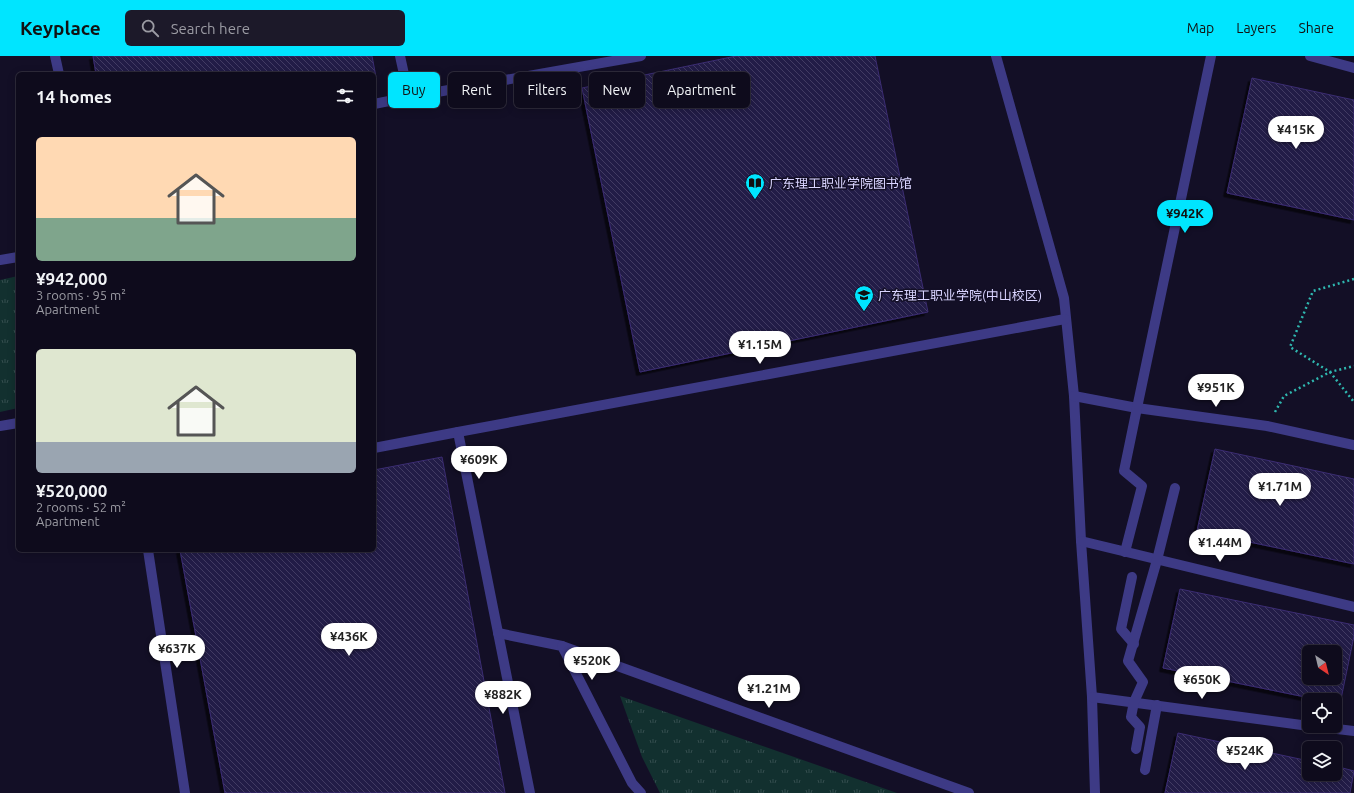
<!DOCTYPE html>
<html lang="en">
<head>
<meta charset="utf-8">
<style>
  :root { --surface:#0e0b1c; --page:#1c1929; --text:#f1f3f6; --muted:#9b9ba3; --line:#2e2b3b; --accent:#00e5ff }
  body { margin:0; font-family:Ubuntu,"Noto Sans SC",sans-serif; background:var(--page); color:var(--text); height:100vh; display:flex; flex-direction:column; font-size:15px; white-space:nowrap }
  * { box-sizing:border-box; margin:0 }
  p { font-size:13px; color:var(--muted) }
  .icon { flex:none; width:22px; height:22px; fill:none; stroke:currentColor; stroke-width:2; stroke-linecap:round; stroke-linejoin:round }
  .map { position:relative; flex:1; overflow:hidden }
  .side { position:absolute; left:16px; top:16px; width:360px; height:480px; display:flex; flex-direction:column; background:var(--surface); border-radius:6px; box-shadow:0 2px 10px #0003,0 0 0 1px var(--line) }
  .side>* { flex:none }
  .top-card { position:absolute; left:388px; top:16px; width:380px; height:36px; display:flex; gap:8px }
  .needle { width:26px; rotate:145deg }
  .tools { position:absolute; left:1302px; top:589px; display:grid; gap:8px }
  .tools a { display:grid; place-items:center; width:40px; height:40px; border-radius:6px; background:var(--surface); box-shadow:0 2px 10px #0003,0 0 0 1px var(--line); font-size:20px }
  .price { position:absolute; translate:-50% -34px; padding:0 9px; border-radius:14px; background:#fff; color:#222; font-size:13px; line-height:26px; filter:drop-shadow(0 1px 2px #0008) }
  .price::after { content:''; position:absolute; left:50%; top:24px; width:12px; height:9px; margin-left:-6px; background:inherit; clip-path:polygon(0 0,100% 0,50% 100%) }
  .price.active { background:var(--accent); color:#111 }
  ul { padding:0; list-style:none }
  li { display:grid; align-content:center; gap:8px; height:212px; padding:0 20px }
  li span { display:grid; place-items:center; height:124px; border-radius:6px; color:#555 }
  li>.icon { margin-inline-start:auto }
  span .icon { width:72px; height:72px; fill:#fffc; stroke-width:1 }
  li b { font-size:17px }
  h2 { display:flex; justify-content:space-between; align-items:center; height:48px; padding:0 20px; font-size:17px }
  .chip { padding:0 14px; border-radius:6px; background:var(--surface); box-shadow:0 2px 10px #0003,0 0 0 1px var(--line); font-size:14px; line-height:36px }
  .chip.active { background:var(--accent); color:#111 }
  header { display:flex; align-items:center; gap:24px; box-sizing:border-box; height:56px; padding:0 20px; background:var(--accent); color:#111 }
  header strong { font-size:19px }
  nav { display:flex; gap:22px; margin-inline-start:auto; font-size:14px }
  .search { width:280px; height:36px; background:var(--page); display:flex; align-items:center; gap:10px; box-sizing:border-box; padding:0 14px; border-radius:6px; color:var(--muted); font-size:15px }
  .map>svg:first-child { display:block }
</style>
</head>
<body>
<header>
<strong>Keyplace</strong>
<div class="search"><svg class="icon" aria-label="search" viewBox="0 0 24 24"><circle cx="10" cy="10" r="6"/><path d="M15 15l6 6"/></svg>Search here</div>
<nav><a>Map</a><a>Layers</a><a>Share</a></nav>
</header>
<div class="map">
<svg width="1354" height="737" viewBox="0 0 1354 737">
  <defs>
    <pattern id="park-tufts" width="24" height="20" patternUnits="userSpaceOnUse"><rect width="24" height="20" fill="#12302f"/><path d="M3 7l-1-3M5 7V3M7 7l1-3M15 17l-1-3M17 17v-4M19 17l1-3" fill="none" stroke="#344d4e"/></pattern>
    <pattern id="building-back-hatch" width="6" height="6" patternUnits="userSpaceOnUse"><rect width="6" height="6" fill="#241b47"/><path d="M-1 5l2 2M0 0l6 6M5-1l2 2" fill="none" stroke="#433b63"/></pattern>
    <filter id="shadow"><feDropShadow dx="-3.5" dy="3.5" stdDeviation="0" flood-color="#0009"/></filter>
  </defs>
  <rect width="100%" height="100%" fill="#130f26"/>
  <g fill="url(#park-tufts)">
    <path d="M18 220V352L0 356V224Z"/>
    <path d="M620 640 897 737H660L642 701Z"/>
  </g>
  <g fill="url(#building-back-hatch)" stroke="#3b2d73" fill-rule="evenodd" filter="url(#shadow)">
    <path d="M93 0H372L376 21 374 22V18H96Z"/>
    <path d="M736 0H875L928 256 640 316 582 32Z"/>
    <path d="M1252 22 1354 44V164L1227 137Z"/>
    <path d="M1215 393 1354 423V508L1197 475Z"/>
    <path d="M442 401 505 737H225L180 494H374V414Z"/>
    <path d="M1180 533 1354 569V580L1340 648 1335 647V644H1320L1163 612ZM1309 596H1335V622H1309Z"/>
    <path d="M1178 677 1309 705V718H1335V710L1354 715 1350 737H1165Z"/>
  </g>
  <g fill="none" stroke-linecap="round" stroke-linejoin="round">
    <g stroke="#2fb8b0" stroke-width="2.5" stroke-dasharray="2 3" stroke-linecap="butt">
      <path d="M1354 223 1313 235 1290 291 1330 316 1354 310"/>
      <path d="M1275 356 1284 340 1330 316 1354 346"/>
    </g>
    <g stroke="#3d3a85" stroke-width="10">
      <path d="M55 0 59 18"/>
      <path d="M996 0 1064 242 1074 340 1081 485 1092 641 1095 737"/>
      <path d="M1310 0 1354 12"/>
      <path d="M409 41 641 0"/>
      <path d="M374 48 409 41 400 0"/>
      <path d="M0 204 18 201"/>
      <path d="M1074 340 1137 352 1267 370 1354 389"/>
      <path d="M0 370 18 367"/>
      <path d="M458 376 1065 263"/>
      <path d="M374 392 458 376 530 737"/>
      <path d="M1081 485 1354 551"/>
      <path d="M148 494 185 737"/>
      <path d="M1125 496 1142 430 1124 415 1137 352 1211 0"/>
      <path d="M1132 521 1121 573 1134 588"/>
      <path d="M498 577 562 590 632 727 641 737"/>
      <path d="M562 590 969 737"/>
      <path d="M1092 641 1309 670"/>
      <path d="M1312 670 1354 675"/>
      <path d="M1136 693 1140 671 1131 661 1134 646 1143 626 1128 605 1157 504 1175 432"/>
      <path d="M1145 714 1157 649"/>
    </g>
  </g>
  <defs>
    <symbol id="library-pin" viewBox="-11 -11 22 30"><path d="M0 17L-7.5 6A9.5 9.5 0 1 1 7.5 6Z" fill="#00e5ff" stroke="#130f26"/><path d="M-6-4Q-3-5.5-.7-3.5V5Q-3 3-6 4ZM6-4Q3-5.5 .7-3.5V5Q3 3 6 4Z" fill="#111"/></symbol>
    <symbol id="university-pin" viewBox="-11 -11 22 30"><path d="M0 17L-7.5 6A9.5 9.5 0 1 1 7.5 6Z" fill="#00e5ff" stroke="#130f26"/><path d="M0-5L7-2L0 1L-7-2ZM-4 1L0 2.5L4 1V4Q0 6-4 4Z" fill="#111"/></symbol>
  </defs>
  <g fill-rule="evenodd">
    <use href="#library-pin" x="744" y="116" width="22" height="30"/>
    <use href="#university-pin" x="853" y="228" width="22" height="30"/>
  </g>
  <g text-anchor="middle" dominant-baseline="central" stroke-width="3" stroke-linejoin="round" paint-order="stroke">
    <g font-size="13" fill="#d9d4ff" stroke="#130f26" text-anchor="start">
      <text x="769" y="127">广东理工职业学院图书馆</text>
      <text x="878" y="239">广东理工职业学院(中山校区)</text>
    </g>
  </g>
</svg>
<div class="tools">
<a><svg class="needle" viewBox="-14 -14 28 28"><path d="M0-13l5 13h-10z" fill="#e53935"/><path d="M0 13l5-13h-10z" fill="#9b9ba3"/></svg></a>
<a><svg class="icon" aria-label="locate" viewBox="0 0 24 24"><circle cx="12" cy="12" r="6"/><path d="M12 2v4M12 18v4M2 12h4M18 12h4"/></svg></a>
<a><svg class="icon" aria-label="layers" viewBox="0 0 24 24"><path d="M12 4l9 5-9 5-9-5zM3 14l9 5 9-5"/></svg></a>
</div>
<b class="price" style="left:1296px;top:94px">¥415K</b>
<b class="price active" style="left:1185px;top:178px">¥942K</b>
<b class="price" style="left:760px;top:309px">¥1.15M</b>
<b class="price" style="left:1216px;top:352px">¥951K</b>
<b class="price" style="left:479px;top:424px">¥609K</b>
<b class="price" style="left:1280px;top:451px">¥1.71M</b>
<b class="price" style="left:1220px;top:507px">¥1.44M</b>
<b class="price" style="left:349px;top:601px">¥436K</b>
<b class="price" style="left:177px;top:613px">¥637K</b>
<b class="price" style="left:592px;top:625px">¥520K</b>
<b class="price" style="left:1202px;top:644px">¥650K</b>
<b class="price" style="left:769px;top:653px">¥1.21M</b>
<b class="price" style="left:503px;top:659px">¥882K</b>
<b class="price" style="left:1245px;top:715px">¥524K</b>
<div class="top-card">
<a class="chip active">Buy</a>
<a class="chip">Rent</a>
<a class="chip">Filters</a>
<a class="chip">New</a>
<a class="chip">Apartment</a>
</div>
<section class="side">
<h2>14 homes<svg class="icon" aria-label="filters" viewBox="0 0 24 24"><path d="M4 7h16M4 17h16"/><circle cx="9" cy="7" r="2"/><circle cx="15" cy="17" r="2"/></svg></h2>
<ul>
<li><span style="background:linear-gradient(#ffd9b3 65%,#7fa58c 0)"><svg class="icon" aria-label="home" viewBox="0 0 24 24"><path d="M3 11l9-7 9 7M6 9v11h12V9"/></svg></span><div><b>¥942,000</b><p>3 rooms · 95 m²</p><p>Apartment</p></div></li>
<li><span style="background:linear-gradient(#dfe7d0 75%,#9aa5b1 0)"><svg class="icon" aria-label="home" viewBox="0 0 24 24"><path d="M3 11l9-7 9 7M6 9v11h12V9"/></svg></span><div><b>¥520,000</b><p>2 rooms · 52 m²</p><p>Apartment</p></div></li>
</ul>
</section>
</div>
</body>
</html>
